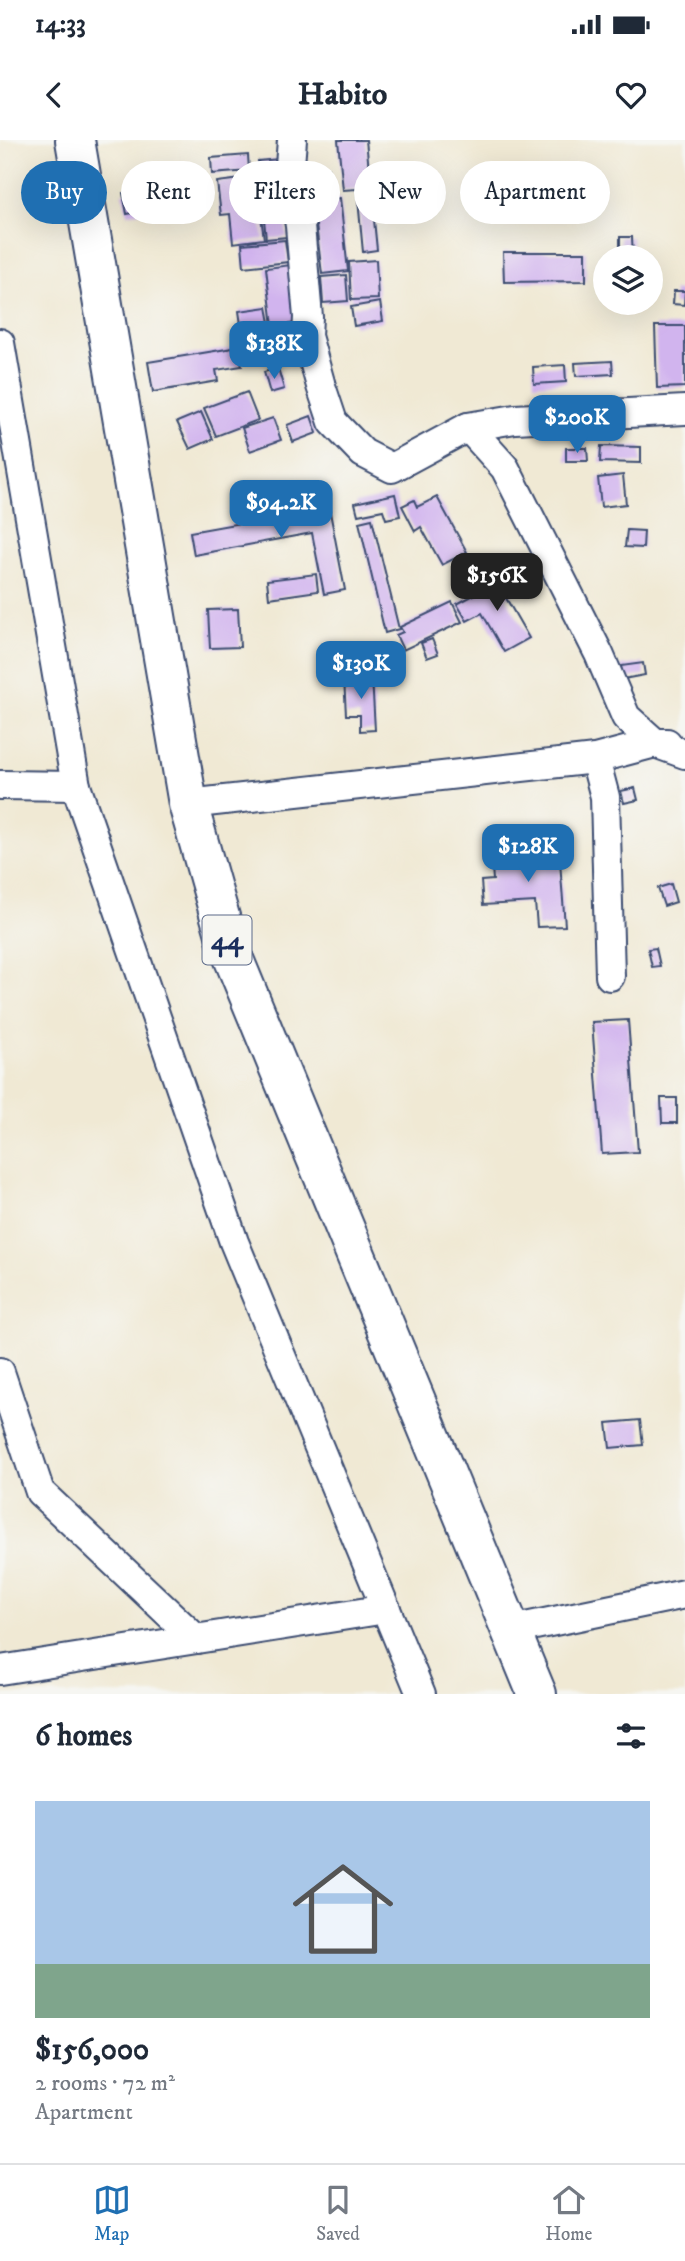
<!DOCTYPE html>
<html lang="en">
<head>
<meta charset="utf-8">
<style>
  :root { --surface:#fff; --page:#f2f2f3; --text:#1f2937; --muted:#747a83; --line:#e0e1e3; --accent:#1f6fb2 }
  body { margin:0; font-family:"IM FELL DW Pica",serif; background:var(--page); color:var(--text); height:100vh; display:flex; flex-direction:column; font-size:26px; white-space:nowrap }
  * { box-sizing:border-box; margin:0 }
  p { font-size:23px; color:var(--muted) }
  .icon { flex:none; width:38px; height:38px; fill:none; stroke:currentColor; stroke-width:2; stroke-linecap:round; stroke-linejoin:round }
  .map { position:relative; height:1554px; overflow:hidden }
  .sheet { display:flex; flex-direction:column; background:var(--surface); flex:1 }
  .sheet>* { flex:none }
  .banner { position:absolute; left:21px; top:21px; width:644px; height:63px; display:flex; gap:14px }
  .controls { position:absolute; left:593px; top:105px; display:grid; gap:14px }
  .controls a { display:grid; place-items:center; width:70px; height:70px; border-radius:50%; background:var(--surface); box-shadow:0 7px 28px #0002; font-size:35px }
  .price { position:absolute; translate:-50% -60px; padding:0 16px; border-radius:14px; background:var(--accent); color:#fff; font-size:23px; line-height:46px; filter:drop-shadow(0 2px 4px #0008) }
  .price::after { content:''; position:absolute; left:50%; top:42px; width:21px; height:16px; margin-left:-10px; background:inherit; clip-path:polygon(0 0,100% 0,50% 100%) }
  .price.active { background:#222; color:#fff }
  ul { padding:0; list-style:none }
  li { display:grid; align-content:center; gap:14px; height:371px; padding:0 35px }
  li+li { border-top:2px solid var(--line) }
  li span { display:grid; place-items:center; height:217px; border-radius:0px; color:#555 }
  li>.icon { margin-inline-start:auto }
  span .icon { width:126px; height:126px; fill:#fffc; stroke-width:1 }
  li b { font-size:30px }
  h2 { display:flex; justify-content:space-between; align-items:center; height:84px; padding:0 35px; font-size:30px }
  .pill { padding:0 24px; border-radius:32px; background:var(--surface); box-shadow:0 7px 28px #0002; font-size:24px; line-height:63px }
  .pill.active { background:var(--accent); color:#fff }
  .status { display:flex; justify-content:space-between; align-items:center; height:49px; padding:0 35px; background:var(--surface); direction:ltr }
  .status svg { height:19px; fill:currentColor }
  header { display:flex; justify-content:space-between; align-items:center; height:91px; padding:0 35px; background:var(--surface); font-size:32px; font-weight:800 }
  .tab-bar { display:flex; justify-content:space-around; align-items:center; height:98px; border-top:2px solid var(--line); background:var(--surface); font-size:19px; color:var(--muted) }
  .tab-bar a { display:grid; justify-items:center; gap:4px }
  .tab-bar .active { color:var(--accent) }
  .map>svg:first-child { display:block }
</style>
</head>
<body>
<div class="status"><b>14:33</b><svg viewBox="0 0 49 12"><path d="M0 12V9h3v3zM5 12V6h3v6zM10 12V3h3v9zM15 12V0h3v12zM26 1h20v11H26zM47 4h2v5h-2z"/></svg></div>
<header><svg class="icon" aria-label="back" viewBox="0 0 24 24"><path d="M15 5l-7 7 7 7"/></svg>Habito<svg class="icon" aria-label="heart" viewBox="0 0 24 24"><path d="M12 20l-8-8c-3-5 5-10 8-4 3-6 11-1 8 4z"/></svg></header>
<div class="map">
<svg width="685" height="1554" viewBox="0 0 685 1554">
  <rect width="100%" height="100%" fill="#f6f6f2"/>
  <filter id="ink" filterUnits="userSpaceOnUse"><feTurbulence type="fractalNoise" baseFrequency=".0143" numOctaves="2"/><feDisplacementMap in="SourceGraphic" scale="14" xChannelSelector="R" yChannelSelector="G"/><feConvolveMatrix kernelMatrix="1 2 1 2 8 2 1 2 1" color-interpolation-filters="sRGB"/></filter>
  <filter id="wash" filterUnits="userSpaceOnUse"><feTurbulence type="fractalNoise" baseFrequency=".00686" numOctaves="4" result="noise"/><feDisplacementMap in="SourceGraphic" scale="28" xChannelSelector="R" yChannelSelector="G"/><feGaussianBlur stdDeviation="1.57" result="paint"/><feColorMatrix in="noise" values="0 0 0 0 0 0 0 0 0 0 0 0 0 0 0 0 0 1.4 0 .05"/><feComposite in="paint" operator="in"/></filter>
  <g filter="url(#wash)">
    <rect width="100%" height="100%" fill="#f0e9d4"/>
    <g id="blocks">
      <g fill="#d1b4ee">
        <path d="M338 0H366L377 110 363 112 357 49 343 50Z"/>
        <path d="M248 15 249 31 212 34 211 18Z"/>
        <path d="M279 19 287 97 266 99 258 21Z"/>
        <path d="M328 29 334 54 312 59 306 34Z"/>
        <path d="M204 37 208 59 127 74 123 53Z"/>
        <path d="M256 37 264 99 233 103 230 74 221 75 217 42Z"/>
        <path d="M340 58 348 131 322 134 313 60Z"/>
        <path d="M620 97H632L633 117H620Z"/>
        <path d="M285 100 288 122 244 127 242 104Z"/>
        <path d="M503 112H586V141L504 142Z"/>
        <path d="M376 120 378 159 351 160 349 122Z"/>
        <path d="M291 125 298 183 273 186 266 128Z"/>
        <path d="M346 135 348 161 323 163 321 137Z"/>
        <path d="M674 151H685L684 165 673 164Z"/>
        <path d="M380 162 383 181 354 186 351 167Z"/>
        <path d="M267 167 271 188 279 187 281 200 244 205 239 171Z"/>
        <path d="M298 185 303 219 291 220 285 186Z"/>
        <path d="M655 186H685V247L657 248Z"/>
        <path d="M239 207 242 226 216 230 218 241 153 252 148 222Z"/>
        <path d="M612 221 613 234 576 236 575 223Z"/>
        <path d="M565 225 566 242 534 244 533 227Z"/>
        <path d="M278 228 284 249 270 253 264 232Z"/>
        <path d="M247 252 258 280 216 296 204 268Z"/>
        <path d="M201 272 213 299 190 309 177 282Z"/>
        <path d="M311 276 317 293 293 302 287 285Z"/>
        <path d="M273 278 281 300 250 311 242 288Z"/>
        <path d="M601 306 641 307V323L600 322Z"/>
        <path d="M566 308H587L588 321H566Z"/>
        <path d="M623 335 626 364 601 367 598 338Z"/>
        <path d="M395 354 400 376 386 379 383 370 358 375 355 363Z"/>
        <path d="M437 357 467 412 442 425 421 387 415 391 402 366 414 360 417 367Z"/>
        <path d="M329 367 345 450 324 454 312 393 194 415 190 392Z"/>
        <path d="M372 379 399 489 385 493 359 382Z"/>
        <path d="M627 390 644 391 643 408 625 407Z"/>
        <path d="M316 434 318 451 269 458 267 440Z"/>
        <path d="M509 436 518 451 506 458 529 498 504 512 482 473 467 481 457 464Z"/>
        <path d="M452 462 462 482 403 510 396 495 403 492 400 487Z"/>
        <path d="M238 469 240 507 210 508 208 470Z"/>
        <path d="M432 499 438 514 427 518 421 503Z"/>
        <path d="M643 523 645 535 623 539 621 526Z"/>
        <path d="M372 537 375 590 360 591V575H346L344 538Z"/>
        <path d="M635 648 638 660 624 663 621 651Z"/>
        <path d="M559 709 565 786 537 787 535 762 483 765 481 741 493 740 491 713Z"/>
        <path d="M671 744 676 762 664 766 658 748Z"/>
        <path d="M656 808 660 826 652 827 648 809Z"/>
        <path d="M628 880 638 1012 602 1014 592 882Z"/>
        <path d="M661 958H677V983H662Z"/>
        <path d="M640 1280 643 1305 610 1308 607 1283Z"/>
      </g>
    </g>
  </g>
  <g filter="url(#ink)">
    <use href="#blocks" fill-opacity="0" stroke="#3b4b70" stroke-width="2"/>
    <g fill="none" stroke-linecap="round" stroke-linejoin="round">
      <defs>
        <g id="street">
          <path d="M292 0 290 25 300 86 308 177 307 196 321 246 333 282 363 313 392 328 468 287 505 328 599 514 626 577 655 603 685 614"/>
          <path d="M0 203 76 646 234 1102 421 1554"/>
          <path d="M468 287 515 279 685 270"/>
          <path d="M595 619 605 657 610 836"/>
          <path d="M0 645 76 646"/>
          <path d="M188 664 595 619 655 603H667"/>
          <path d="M0 1232 40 1352 196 1499"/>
          <path d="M511 1490 685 1454"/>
          <path d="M0 1530 386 1469"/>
        </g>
        <path id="primary" d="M75 0 188 664 228 805 537 1554"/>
      </defs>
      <use href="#street" stroke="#3b4b70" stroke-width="32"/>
      <use href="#primary" stroke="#3b4b70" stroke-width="42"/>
      <use href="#street" stroke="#fff" stroke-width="28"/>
      <use href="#primary" stroke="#fff" stroke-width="38"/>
    </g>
  </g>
  <g text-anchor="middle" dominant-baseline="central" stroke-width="5" stroke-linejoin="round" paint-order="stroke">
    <rect fill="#f6f6f2" stroke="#5d6b8a" stroke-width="2" x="202.5" y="775.5" width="49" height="49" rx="5"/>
    <g font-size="28" font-weight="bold" fill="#1b2f5e">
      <text x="227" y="800">44</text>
    </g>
  </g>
</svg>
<div class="controls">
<a><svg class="icon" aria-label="layers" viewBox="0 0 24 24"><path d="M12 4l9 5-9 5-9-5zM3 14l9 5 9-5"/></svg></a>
</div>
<b class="price" style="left:274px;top:241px">$138K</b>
<b class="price" style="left:577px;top:315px">$200K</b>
<b class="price" style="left:281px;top:400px">$94.2K</b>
<b class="price active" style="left:497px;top:473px">$156K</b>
<b class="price" style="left:361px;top:561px">$130K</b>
<b class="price" style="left:528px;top:744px">$128K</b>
<div class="banner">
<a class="pill active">Buy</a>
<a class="pill">Rent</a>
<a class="pill">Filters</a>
<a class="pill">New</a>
<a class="pill">Apartment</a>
</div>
</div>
<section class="sheet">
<h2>6 homes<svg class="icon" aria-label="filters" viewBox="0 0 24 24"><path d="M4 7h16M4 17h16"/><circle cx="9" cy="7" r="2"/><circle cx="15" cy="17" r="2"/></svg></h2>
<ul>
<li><span style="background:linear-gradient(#a9c7e8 75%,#7fa58c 0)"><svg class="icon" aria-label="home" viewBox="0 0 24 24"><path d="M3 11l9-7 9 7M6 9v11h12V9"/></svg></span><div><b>$156,000</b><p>2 rooms · 72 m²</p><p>Apartment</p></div></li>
</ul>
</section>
<nav class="tab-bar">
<a class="active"><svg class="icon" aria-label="map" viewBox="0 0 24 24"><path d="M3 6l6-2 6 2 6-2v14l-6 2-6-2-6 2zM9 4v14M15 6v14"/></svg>Map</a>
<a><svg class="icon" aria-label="saved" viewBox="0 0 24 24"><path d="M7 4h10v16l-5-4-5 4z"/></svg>Saved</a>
<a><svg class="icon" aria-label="home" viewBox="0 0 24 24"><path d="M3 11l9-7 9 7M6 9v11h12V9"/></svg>Home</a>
</nav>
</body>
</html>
